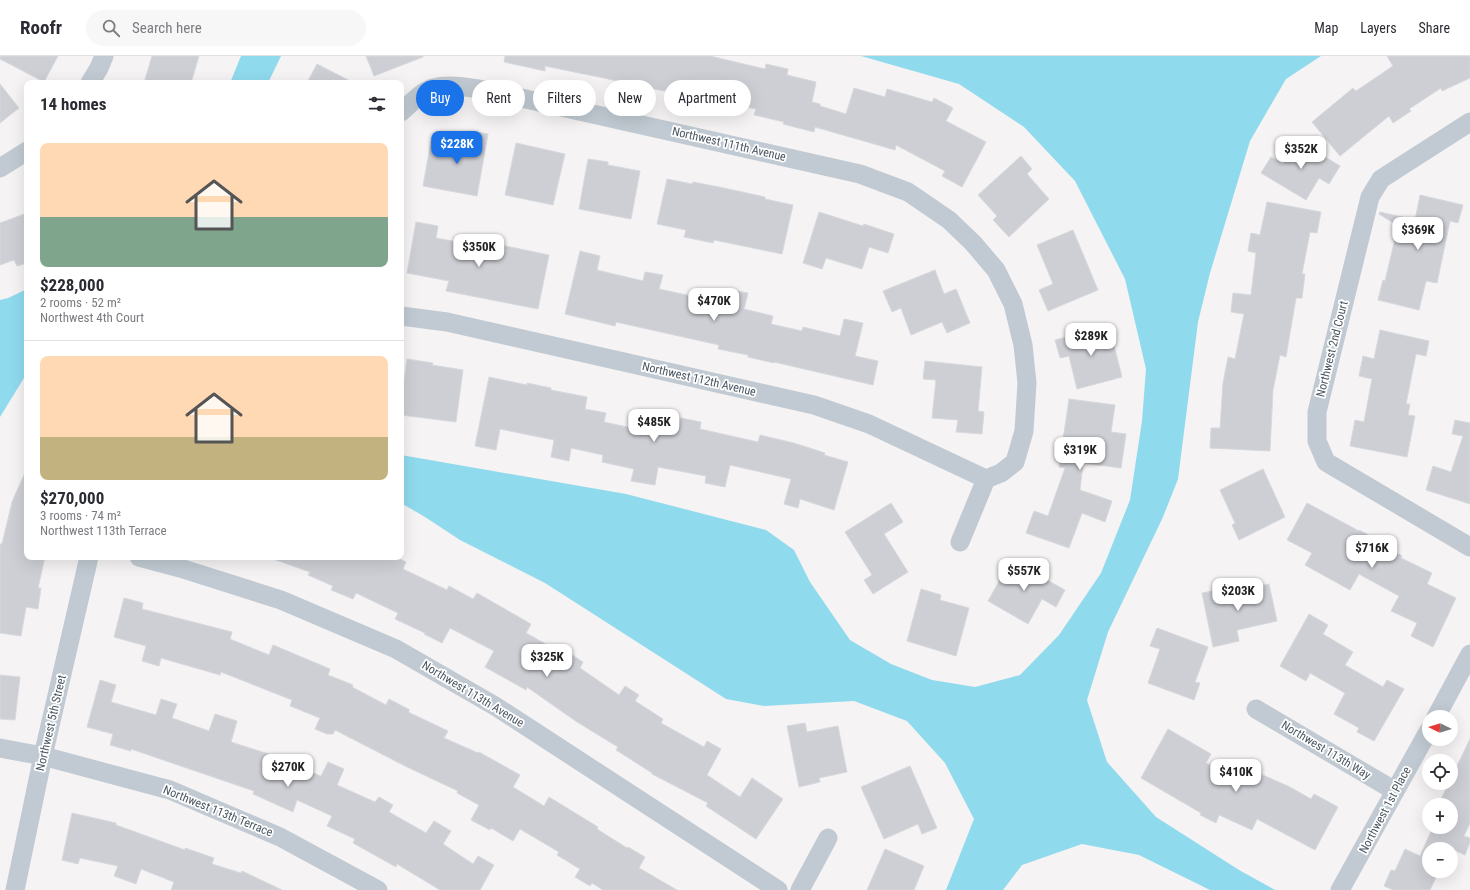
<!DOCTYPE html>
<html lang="en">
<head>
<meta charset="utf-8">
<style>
  :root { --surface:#fff; --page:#f7f7f7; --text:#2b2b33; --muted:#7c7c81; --line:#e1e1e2; --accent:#1a73e8 }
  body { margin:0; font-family:"Roboto Condensed",sans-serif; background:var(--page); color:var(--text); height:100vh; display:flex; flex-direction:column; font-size:15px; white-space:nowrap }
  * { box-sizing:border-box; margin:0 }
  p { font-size:13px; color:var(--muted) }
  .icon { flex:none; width:22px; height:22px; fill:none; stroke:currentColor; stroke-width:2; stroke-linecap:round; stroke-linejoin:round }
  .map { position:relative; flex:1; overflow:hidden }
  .drawer { position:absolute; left:24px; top:24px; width:380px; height:480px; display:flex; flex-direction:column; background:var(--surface); border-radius:8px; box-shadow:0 4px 16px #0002 }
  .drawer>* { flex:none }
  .guide { position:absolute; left:416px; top:24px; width:380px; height:36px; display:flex; gap:8px }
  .needle { width:26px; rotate:275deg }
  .fabs { position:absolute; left:1422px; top:654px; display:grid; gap:8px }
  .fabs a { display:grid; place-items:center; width:36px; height:36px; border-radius:50%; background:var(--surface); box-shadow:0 4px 16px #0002; font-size:20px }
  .price { position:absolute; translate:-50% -34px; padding:0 9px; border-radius:8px; background:#fff; color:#222; font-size:13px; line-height:26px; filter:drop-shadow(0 1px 2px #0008) }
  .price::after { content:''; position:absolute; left:50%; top:24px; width:12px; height:9px; margin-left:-6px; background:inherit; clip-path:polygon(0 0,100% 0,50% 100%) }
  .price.selected { background:var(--accent); color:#fff }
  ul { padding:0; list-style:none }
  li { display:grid; align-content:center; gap:8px; height:212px; padding:0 16px }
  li+li { border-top:1px solid var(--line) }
  li span { display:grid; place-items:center; height:124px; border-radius:8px; color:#555 }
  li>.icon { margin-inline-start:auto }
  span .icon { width:72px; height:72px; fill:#fffc; stroke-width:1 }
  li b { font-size:17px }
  h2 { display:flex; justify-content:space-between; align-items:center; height:48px; padding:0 16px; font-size:17px }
  .tag { padding:0 14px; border-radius:18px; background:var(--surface); box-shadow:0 4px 16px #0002; font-size:14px; line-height:36px }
  .tag.selected { background:var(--accent); color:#fff }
  header { display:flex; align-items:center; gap:24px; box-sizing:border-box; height:56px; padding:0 20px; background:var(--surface); border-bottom:1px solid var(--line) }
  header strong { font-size:19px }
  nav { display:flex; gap:22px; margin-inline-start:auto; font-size:14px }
  .search { width:280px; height:36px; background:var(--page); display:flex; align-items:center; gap:10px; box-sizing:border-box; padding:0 14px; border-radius:22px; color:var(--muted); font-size:15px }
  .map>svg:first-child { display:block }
</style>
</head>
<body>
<header>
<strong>Roofr</strong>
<div class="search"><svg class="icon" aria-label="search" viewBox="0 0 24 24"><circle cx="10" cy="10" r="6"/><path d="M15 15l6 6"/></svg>Search here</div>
<nav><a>Map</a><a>Layers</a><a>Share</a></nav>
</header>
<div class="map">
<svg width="1470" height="834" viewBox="0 0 1470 834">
  <rect width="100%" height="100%" fill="#f5f3f3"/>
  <g fill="#90daee">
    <path d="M241 0H281L268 27H230Z"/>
    <path d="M861 0H1321L1286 23 1250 85 1210 217 1198 266 1178 423 1163 461 1108 576 1087 644 1107 706 1156 761 1239 814 1275 834H1210L1139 799 1082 788 1022 809 1003 834H946L974 763 945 707 907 665 854 645 764 650 726 643 545 527 460 484 425 461 401 447V399L626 438 766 474 794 494 810 526 850 584 891 608 932 624 975 631 1020 619 1059 579 1101 517 1130 444 1142 365 1146 313 1125 223 1075 125 1024 71 959 28Z"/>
    <path d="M27 233V317L0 361V244L8 242Z"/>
  </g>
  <g fill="#cdcfd5" stroke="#d7d9de">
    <path d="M0 0H58L44 26 0 3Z"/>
    <path d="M152 0H199L191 27H144Z"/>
    <path d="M366 0H423V1L374 20Z"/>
    <path d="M505 0H710L765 13 766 8 788 13 787 19 816 26 812 46 820 48V50L846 58 854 32 885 41 887 33 932 46 934 42 953 52 946 65 986 86 962 131 942 120 945 115 896 89 895 94 815 71 814 76 783 68 784 66 754 59 756 53 692 39 690 47 677 44 678 37 622 28 623 26 545 10V15L504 6Z"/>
    <path d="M1387 0H1470V22L1442 35 1441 32 1409 53 1411 55 1393 67 1389 60 1340 100 1312 66 1353 32 1356 35 1393 10Z"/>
    <path d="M317 8 354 27H307Z"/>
    <path d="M0 28 19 52 0 67Z"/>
    <path d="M469 75 488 78 477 140 423 130 431 85 465 91Z"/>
    <path d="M1298 84 1340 110 1329 128 1319 122 1306 144 1261 117 1271 101 1283 108Z"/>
    <path d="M516 87 565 98 553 149 505 139Z"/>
    <path d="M1021 100 1032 113 1027 118 1049 143 1009 181 993 164 997 160 978 139Z"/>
    <path d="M588 103 608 106V109L640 115 631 163 579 153Z"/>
    <path d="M667 123 692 128 693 126 724 132 765 141V143L793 149 782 198 714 184 713 187 684 181 686 174 657 168Z"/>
    <path d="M1420 139 1463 149 1458 167 1450 165 1437 227 1426 225 1419 254 1378 244 1383 224 1385 225 1398 170 1400 171 1379 158 1380 156 1415 164Z"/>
    <path d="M1267 146 1321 156 1317 177 1310 176 1302 218H1305L1302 242H1296L1286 301 1280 299 1273 334 1270 395 1210 392 1211 372H1220L1223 327 1228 301 1235 303 1244 258 1231 256 1233 237 1251 239 1256 197 1248 195 1251 177 1260 179Z"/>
    <path d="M819 156 863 170 864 168 894 178 888 197 869 191 862 213 826 202 822 213 803 207Z"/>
    <path d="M27 157V207L17 210 14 204 0 209V167Z"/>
    <path d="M416 166 438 170 436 182 495 193 496 188 549 199 538 253 446 235 449 225 407 217Z"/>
    <path d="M1073 174 1098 234 1048 255 1039 234 1053 228 1037 189Z"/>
    <path d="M580 195 600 200 597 214 643 225 645 216 663 219 659 233 728 248 731 234 748 237 744 253 773 260 771 268 802 275 803 271 840 280 844 263 863 267 855 300 878 305 873 329 774 306V307L748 301V299L718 293 719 289 616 266 615 270 565 258Z"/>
    <path d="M935 214 944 238 956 233 970 267 947 277 942 266 911 279 901 252 892 256 883 235Z"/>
    <path d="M1109 270 1122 321 1077 333 1069 300 1060 302 1055 284Z"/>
    <path d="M1380 274 1429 285 1426 300 1416 298 1406 348H1410L1408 359 1415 360 1407 401 1350 390 1355 364 1364 366 1372 323 1359 320 1363 300 1374 303Z"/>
    <path d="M407 303 433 307 432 309 463 314 456 366 401 359V347Z"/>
    <path d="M925 305 982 311 978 355 984 356 982 378 956 376 958 364 932 362 936 324 923 323Z"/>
    <path d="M489 321 527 329V327L551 332V334L587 341 585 353 606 357 604 366 641 374 643 363 679 370 681 362 701 366 700 373 758 386 760 379 794 387 825 397 824 399 848 406 834 454 800 443 798 452 784 448 791 423 730 409 725 431 705 427 706 420 658 411 655 429 631 425 634 413 602 406 603 399 571 392 569 405 551 401 554 384 500 373 496 394 475 390Z"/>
    <path d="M1069 343 1115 349 1111 376 1126 378 1121 412 1083 407 1080 434 1112 445 1105 466 1082 457 1069 492 1026 477 1034 455 1048 460 1065 412 1059 411Z"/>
    <path d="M1455 364 1470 367V448L1426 434 1433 410 1451 416 1463 380 1452 378Z"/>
    <path d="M27 412V501H45L38 532H41L38 553 26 551 21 580 0 577V488H2L12 446Z"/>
    <path d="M1263 413 1285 461 1239 484 1232 469 1235 467 1220 434Z"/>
    <path d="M891 447 903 466 884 478 908 516 873 538 864 524 872 519 845 476Z"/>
    <path d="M1307 447 1359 475V474L1378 484 1377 486 1402 500 1401 502 1432 517 1427 528 1456 542 1433 591 1411 580 1417 567 1391 555 1399 540 1359 518 1350 534 1305 509 1312 497 1287 484Z"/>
    <path d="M274 501H396L406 506 403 513 447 534 449 530 473 543 477 537 531 568 526 577 567 600 569 597 583 606 580 612 619 639 625 630 639 639 635 645 663 663 661 667 704 691 707 685 721 693 707 719 740 741 752 722 783 743 756 783 706 750 708 747 652 718V717L616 694 618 691 577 666 527 631 526 634 485 611 494 595 450 572 442 587 424 578 425 577 395 563 398 557 356 537 353 543 331 534 333 530 308 519 310 516 273 503Z"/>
    <path d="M1011 504 1065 534 1056 551 1042 543 1028 568 988 545Z"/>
    <path d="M1269 528 1277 565 1237 574 1239 585 1213 591 1202 537 1217 534 1218 539Z"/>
    <path d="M921 533 941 539 940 544 969 552 956 600 907 585Z"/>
    <path d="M124 542 143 547 142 553 232 576 230 583 269 599 273 589 330 613 328 619 353 629 352 631 386 649 389 643 410 654 408 656 448 675 444 682 478 697 479 696 520 719 513 731 544 750 549 741 598 771 597 773 627 792 628 791 645 801 639 812 677 834H603L592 827 590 830 575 821 580 813 557 799 559 796 520 773 513 785 491 772 490 774 471 764 479 749 457 737 458 735 405 710 335 674 333 678H327L315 673 320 662 290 650 292 644 221 616 220 619 161 602 159 610 142 605 146 590 114 581Z"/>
    <path d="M1309 558 1328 569 1323 578 1353 596 1345 609 1383 631 1387 624 1404 633 1374 685 1357 676 1359 672 1334 658 1345 637 1310 617 1306 625 1280 610Z"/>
    <path d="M1157 572 1208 591 1195 626 1200 627 1194 644 1148 627 1160 593 1150 590Z"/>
    <path d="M0 619 20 621 15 664 0 663Z"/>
    <path d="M100 624 116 629 111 646 156 659 161 643 177 648 172 662 209 675 215 658 237 665 231 686 281 702 280 704 321 720 328 706 344 713 337 729 375 746 379 741 393 749 389 756 426 777 434 765 451 775 443 788 473 808 478 800 494 809 480 834H440L397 808 396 811 353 787 355 783 327 770 332 760 297 744 293 756 253 738 254 735 131 693V695L110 689 113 678 87 671Z"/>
    <path d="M805 667 807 676 838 670 847 716 819 722 820 726 799 731 787 670Z"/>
    <path d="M1168 673 1211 698 1206 707 1250 728 1256 716 1290 731 1311 743 1314 738 1338 751 1315 794 1257 763 1252 774 1219 759 1216 767 1200 759 1201 757 1141 722Z"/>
    <path d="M1470 683V767L1464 780 1470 782V786L1465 799 1450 792 1429 793V815H1439L1430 834H1393L1384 830 1391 814 1395 815 1405 793 1420 800 1433 771H1451V749H1438L1449 727H1451V722Z"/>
    <path d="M910 710 937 772 922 778 918 768 884 783 861 731Z"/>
    <path d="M72 757 116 767V769L185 794V792L214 802 212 808 241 817 242 815 282 834H171L174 826 141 813 136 828 114 820 118 810 80 802 78 808 62 804Z"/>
    <path d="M885 793 924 810 914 834H867Z"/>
  </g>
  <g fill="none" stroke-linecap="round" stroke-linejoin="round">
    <g stroke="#c1cad2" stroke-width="19">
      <path d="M90 27 99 12 104 0"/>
      <path d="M401 56C409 49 422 35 433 32 452 27 477 33 495 36L860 118 908 136 949 164 973 187 996 214 1013 248 1023 289 1027 327 1024 375 1015 406 1001 417 986 423 960 486"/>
      <path d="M1470 66 1381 123 1370 141 1317 356V385L1326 406 1470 491"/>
      <path d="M0 112 27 95"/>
      <path d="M401 260 447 266 814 349 869 368 986 423"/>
      <path d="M139 501 180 512 281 544 396 593 495 650 778 834"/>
      <path d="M1256 653 1395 735"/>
      <path d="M1436 661 1470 598"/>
      <path d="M0 692 43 700 170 734 280 781 378 834"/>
      <path d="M15 834 43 700 89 501"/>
      <path d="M800 834 828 782"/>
      <path d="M1340 834 1429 674"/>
    </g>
  </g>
  <g text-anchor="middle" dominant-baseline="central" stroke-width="3.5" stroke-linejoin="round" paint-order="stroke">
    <g font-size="12" fill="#4a5661" stroke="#fff">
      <text transform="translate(729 88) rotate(13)">Northwest 111th Avenue</text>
      <text transform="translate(1332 293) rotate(-76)">Northwest 2nd Court</text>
      <text transform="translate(699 323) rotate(13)">Northwest 112th Avenue</text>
      <text transform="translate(473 638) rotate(31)">Northwest 113th Avenue</text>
      <text transform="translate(51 667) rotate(-77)">Northwest 5th Street</text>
      <text transform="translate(1326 694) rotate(31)">Northwest 113th Way</text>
      <text transform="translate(1385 754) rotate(-62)">Northwest 1st Place</text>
      <text transform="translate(218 755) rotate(22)">Northwest 113th Terrace</text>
    </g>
  </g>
</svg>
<div class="fabs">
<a><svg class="needle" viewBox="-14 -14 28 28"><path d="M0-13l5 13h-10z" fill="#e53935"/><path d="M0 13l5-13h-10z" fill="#7c7c81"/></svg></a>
<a><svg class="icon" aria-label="locate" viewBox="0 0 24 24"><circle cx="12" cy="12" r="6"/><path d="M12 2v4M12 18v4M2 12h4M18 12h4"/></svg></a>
<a>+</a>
<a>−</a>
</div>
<b class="price selected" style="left:457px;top:109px">$228K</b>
<b class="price" style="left:1301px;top:114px">$352K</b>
<b class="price" style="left:1418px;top:195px">$369K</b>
<b class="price" style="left:479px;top:212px">$350K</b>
<b class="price" style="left:714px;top:266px">$470K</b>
<b class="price" style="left:1091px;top:301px">$289K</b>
<b class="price" style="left:654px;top:387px">$485K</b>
<b class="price" style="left:1080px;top:415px">$319K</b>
<b class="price" style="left:1372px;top:513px">$716K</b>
<b class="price" style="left:1024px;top:536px">$557K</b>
<b class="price" style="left:1238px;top:556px">$203K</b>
<b class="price" style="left:547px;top:622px">$325K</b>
<b class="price" style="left:288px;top:732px">$270K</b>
<b class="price" style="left:1236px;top:737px">$410K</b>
<div class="guide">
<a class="tag selected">Buy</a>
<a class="tag">Rent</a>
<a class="tag">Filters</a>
<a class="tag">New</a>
<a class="tag">Apartment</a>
</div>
<section class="drawer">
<h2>14 homes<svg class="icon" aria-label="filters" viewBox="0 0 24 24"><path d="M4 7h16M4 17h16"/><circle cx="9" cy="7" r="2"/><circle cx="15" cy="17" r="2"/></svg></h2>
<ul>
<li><span style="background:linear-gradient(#ffd9b3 60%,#7fa58c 0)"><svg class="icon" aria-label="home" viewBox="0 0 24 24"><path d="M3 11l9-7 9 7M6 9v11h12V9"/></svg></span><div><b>$228,000</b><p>2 rooms · 52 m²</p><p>Northwest 4th Court</p></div></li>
<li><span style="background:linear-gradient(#ffd9b3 65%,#c2b280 0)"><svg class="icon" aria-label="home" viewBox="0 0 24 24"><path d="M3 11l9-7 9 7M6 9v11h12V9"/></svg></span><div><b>$270,000</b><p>3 rooms · 74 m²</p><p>Northwest 113th Terrace</p></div></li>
</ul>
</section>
</div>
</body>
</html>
